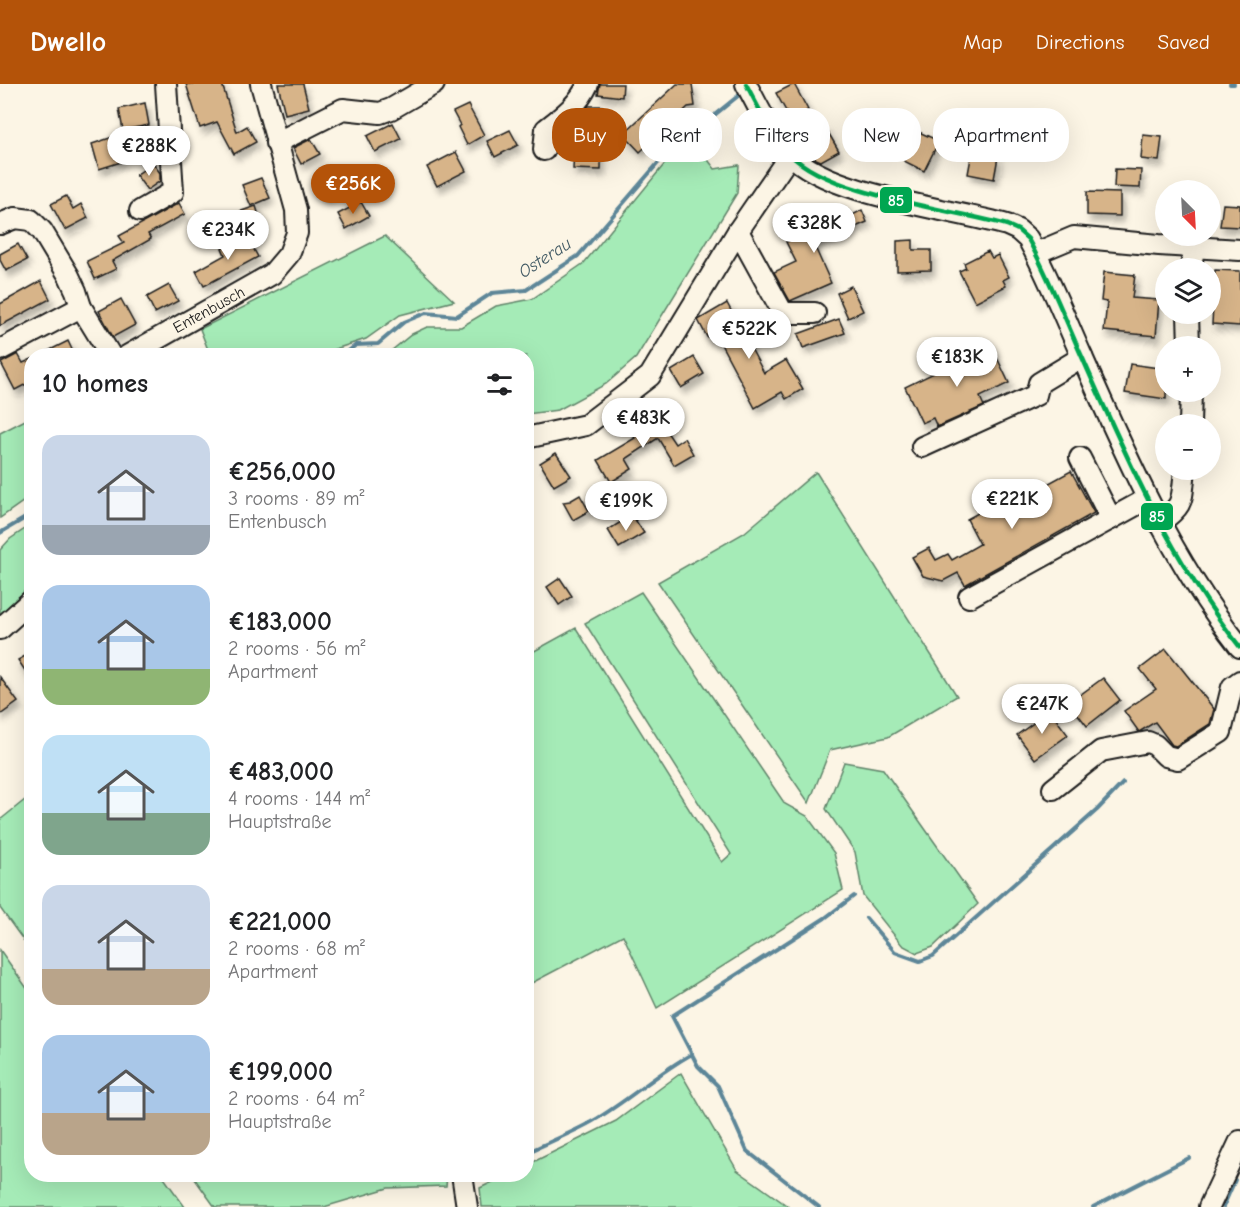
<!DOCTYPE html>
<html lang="en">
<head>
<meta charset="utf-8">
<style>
  :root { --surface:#fff; --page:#f6f6f6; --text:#202124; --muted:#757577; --accent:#b45309 }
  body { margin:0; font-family:"Comic Neue",sans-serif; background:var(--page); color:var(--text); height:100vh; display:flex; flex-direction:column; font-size:22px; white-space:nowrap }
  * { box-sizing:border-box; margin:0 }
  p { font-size:20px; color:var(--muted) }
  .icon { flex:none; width:33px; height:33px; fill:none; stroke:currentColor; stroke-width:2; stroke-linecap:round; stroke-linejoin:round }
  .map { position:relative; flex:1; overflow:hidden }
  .panel { position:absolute; left:24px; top:264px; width:510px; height:834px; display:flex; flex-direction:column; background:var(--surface); border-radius:24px; box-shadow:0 6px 24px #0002 }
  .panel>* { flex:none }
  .top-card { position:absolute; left:552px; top:24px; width:570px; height:54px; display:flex; gap:12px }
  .needle { width:39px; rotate:156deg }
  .tools { position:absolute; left:1155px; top:96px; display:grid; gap:12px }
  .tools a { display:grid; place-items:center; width:66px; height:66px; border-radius:50%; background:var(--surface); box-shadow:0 6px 24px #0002; font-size:30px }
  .price { position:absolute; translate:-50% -51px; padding:0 14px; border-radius:21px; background:#fff; color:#222; font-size:20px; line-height:39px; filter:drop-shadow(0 2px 3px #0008) }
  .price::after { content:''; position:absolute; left:50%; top:36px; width:18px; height:14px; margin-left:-9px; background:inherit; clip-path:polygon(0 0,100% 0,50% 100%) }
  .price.current { background:var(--accent); color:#fff }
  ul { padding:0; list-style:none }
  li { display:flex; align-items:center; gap:18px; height:150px; padding:0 18px }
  li span { display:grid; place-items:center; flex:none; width:168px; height:120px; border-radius:18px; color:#555 }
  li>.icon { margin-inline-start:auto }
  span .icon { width:72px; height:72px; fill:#fffc; stroke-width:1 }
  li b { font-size:26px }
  h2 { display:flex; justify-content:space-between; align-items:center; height:72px; padding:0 18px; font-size:26px }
  .tag { padding:0 21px; border-radius:24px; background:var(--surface); box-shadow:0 6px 24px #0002; font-size:21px; line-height:54px }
  .tag.current { background:var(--accent); color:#fff }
  header { display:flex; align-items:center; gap:36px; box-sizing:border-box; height:84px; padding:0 30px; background:var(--accent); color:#fff }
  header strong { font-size:28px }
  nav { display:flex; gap:33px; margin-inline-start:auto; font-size:21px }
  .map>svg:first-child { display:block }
</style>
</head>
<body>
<header>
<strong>Dwello</strong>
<nav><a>Map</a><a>Directions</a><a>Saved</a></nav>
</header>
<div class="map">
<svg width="1240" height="1123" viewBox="0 0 1240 1123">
  <defs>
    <filter id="shadow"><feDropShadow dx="3.5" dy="6" stdDeviation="3" flood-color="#0004"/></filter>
  </defs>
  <rect width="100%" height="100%" fill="#fcf5e5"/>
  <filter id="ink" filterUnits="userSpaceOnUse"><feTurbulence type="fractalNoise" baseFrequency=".0167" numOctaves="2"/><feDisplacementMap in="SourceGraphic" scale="12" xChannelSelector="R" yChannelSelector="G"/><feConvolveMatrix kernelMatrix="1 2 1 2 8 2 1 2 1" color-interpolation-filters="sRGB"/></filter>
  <g filter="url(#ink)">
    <g fill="#a5ebb7" stroke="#60846a" stroke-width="1.5">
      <path d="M692 55 715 85 739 81 737 109 636 274 606 300 558 326 527 330 526 272 382 271H386L412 250 427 243H461L496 222 532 215 584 179 667 77Z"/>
      <path d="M385 152 454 217 400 231 366 255 329 267 322 271H210L200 245Z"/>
      <path d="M31 333V412L0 434V349Z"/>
      <path d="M816 388 957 612 888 653 830 666 809 719 658 498 744 449Z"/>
      <path d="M31 441V505L22 510 0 531V466L10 455Z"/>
      <path d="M641 508 785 720 807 732 834 769 843 806 657 924 623 851 526 902 527 566 529 570 576 544 722 778 731 770 585 539Z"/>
      <path d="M844 678 883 685 978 820 933 863 917 869 902 861 863 812 855 768 826 725Z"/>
      <path d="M31 711V867L0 824V736Z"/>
      <path d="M0 866 31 910 32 1090 162 1091 185 1123H0Z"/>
      <path d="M681 989 737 1086 789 1123H482L480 1104 507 1091 526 1090 527 1081 616 1037Z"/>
      <path d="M192 1091H447L446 1102 388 1104 324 1123H215Z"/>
    </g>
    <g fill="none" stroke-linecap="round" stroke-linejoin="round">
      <g stroke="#5d8698" stroke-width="4">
        <path d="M1230 0H1234"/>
        <path d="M342 272 356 261 378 260 404 238 426 229 457 232 492 209 526 206 578 172 665 71 743 8"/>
        <path d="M0 449 32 430"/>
        <path d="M866 834 895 868 920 877 933 872 1097 726 1123 699"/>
        <path d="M526 1069C549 1058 572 1049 593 1037 628 1017 657 989 692 970"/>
        <path d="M819 1123 747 1067 718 1002 698 982 672 932 825 834 854 812"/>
        <path d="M1093 1123 1189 1074"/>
        <path d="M1223 1123 1235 1096"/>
      </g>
    </g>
    <g fill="#d7b489" stroke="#1c1c1c" stroke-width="1.5" filter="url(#shadow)">
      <path d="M186 0H222L237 48 247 42 256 58 234 70 217 38 200 44Z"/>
      <path d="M278 0H303L309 24 285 30Z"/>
      <path d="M600 0H623L622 13 598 10Z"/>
      <path d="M677 0H692L695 22 688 23 640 68 623 50Z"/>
      <path d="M794 0 808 26 791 36 776 9Z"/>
      <path d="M145 19 149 41 123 46 119 25Z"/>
      <path d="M468 21 484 51 467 61 458 43 460 41 453 28Z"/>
      <path d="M589 22H602L601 86 573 85 574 66H579L580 32Z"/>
      <path d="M393 39 401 55 375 68 367 52Z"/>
      <path d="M825 43 839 67 821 77 816 75 805 55Z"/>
      <path d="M510 46 518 61 495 73 487 57Z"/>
      <path d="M919 48 939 57 924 87 904 77Z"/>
      <path d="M1143 51 1162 53 1159 77 1141 75Z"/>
      <path d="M113 53 121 78 99 85 92 60Z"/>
      <path d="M311 55 320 70 301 80 293 64Z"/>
      <path d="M456 68 466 87 437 102 427 83Z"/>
      <path d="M972 68 998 73 994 95 968 90Z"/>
      <path d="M153 79 160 89V97L147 106 136 91Z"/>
      <path d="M339 85 348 101 324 114 315 98Z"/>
      <path d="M1115 85 1141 86 1140 104 1114 103Z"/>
      <path d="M261 94 270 114 251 122 242 101Z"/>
      <path d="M1087 108 1120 109V132L1087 131Z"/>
      <path d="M66 112 73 125 81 120 88 134 65 146 51 120Z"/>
      <path d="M361 118 369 132 346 145 338 130Z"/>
      <path d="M179 119 185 130 148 150 151 155 112 177 116 185 95 195 87 177 124 159 119 152Z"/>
      <path d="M1223 120 1240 121V143L1220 142Z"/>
      <path d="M256 122 260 135 238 143 233 130Z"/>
      <path d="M842 123 847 134 862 126 867 138 814 161 831 199 790 217 774 188 796 178 786 158 821 140 818 134Z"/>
      <path d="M246 151 258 173 204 202 196 187 225 171 222 164Z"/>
      <path d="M913 156V166H931V186L897 187V157Z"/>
      <path d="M18 160 27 176 6 187 0 176V170Z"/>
      <path d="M988 167 992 174 998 171 1009 193 1003 196 1006 202 975 218 959 187 966 184 964 179Z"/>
      <path d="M1215 186 1240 187V242L1212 240Z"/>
      <path d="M1104 188 1135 191 1132 214 1159 216 1156 252 1104 247 1107 218 1101 217Z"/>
      <path d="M41 197 50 215 0 242V220Z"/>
      <path d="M169 201 178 217 155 229 147 213Z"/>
      <path d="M851 202 863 227 848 234 837 209Z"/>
      <path d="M121 215 135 241 113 253 99 227Z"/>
      <path d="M727 219 764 289 786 276 803 305 786 315 782 308 755 324 715 249 707 253 698 236Z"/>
      <path d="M839 235 845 249 803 264 798 250Z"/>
      <path d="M68 257 75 272H38Z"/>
      <path d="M991 261 1009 299 980 313 984 322 937 343 933 334 922 339 905 303Z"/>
      <path d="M18 270 23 279 32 275V297L15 306 1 279Z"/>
      <path d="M694 273 704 290 681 304 671 287Z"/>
      <path d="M1130 280 1166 285V315L1125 309Z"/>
      <path d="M657 333 675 360 684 354 693 370 674 381 658 354 626 375 632 385 611 398 598 376 635 354 632 349Z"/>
      <path d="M556 369 571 392 554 402 540 379Z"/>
      <path d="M1071 387 1094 429 965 501 958 489 943 497 923 492 912 473 929 464 936 476 948 470 952 476 980 460 967 435 998 418 1002 425Z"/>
      <path d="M580 411 589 427 573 436 563 418 570 417Z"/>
      <path d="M632 431 644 449 619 464 608 446Z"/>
      <path d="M560 494 572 512 559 521 547 503Z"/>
      <path d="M1166 565 1214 625 1210 640 1176 662 1172 661 1155 638 1139 648 1124 627 1156 605 1140 585Z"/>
      <path d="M32 568V597L18 576Z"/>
      <path d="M0 593 18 618 0 631Z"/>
      <path d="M1103 594 1120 616 1087 642 1069 619Z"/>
      <path d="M1050 627 1068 651 1035 675 1017 651Z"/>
    </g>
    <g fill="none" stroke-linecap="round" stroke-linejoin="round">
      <defs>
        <g id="minor">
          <path d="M746 0C759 24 771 51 790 70 828 111 951 125 1007 141L1018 146 1028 155C1049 193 1065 235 1083 275 1127 375 1172 477 1240 563"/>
          <path d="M276 59 343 25 380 29 391 25 434 0"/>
          <path d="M544 66 546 45C563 32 579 20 588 0"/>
          <path d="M140 127 173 108 166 0"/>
          <path d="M0 140 15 134 31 136 42 147 69 192 76 207 81 223 111 272"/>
          <path d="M738 147 783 229H815"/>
          <path d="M1036 169 1074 153 1159 161 1240 166"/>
          <path d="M1191 184 1194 163"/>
          <path d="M1188 230 1189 262"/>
          <path d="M0 266 81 223"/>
          <path d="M127 272 272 190 289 170 297 149 296 126 261 0"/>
          <path d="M1190 340 1191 308"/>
          <path d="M526 354 586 341 650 292 738 147 790 71"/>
          <path d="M922 363 1036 311 1039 299 1082 273"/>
          <path d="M1080 374 1111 435"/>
          <path d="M1159 439C1186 420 1181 416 1185 386"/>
          <path d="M969 513 1147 415"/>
          <path d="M0 545 32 516"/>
          <path d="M1053 705 1101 667 1148 658 1155 661 1166 672 1178 675 1221 648 1232 603 1240 597"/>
          <path d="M462 1090 467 1123"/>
          <path d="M1209 1123 1240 1057"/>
        </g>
      </defs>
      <use href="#minor" stroke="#1c1c1c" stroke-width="24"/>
      <use href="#minor" stroke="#fcf5e5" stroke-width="20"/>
      <defs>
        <path id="bus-1" d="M746 0C759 24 771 51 790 70 828 111 951 125 1007 141L1018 146 1028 155C1049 193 1065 235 1083 275 1127 375 1172 477 1240 563"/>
      </defs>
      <use href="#bus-1" stroke="#fcf5e5" stroke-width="9"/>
      <use href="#bus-1" stroke="#00a651" stroke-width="4.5"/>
    </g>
  </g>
  <g text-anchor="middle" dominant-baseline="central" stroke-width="4.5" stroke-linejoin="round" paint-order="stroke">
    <g font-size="16" fill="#1c1c1c" stroke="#fcf5e5">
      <text transform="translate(209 226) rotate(-29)">Entenbusch</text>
    </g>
    <g font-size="18" font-style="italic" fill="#425a64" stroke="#fcf5e5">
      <text transform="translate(545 174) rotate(-33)">Osterau</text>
    </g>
  </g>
  <g stroke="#fcf5e5" stroke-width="2">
    <rect x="879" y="102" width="34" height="28" rx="6" fill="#00a651"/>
    <rect x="1140" y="418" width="34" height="29" rx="6" fill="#00a651"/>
  </g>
  <g font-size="16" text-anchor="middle" font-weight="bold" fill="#fff">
    <text x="896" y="122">85</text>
    <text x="1157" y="438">85</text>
  </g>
</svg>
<div class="tools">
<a><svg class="needle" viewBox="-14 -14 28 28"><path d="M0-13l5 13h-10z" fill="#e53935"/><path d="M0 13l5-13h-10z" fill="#757577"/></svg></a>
<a><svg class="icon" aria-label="layers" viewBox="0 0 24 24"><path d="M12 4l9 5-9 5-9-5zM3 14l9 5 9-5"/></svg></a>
<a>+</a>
<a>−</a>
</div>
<b class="price" style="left:149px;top:93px">€288K</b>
<b class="price current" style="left:353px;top:131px">€256K</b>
<b class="price" style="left:814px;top:170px">€328K</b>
<b class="price" style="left:228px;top:177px">€234K</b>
<b class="price" style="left:749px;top:276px">€522K</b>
<b class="price" style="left:957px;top:304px">€183K</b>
<b class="price" style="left:643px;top:365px">€483K</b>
<b class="price" style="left:1012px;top:446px">€221K</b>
<b class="price" style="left:626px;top:448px">€199K</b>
<b class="price" style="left:1042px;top:651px">€247K</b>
<div class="top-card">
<a class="tag current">Buy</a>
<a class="tag">Rent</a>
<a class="tag">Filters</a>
<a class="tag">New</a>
<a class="tag">Apartment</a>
</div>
<section class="panel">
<h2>10 homes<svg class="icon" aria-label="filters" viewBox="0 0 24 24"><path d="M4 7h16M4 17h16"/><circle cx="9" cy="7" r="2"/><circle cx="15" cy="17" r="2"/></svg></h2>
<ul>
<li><span style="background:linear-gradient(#c9d6e8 75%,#9aa5b1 0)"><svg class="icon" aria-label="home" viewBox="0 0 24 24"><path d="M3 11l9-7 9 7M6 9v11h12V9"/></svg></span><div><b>€256,000</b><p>3 rooms · 89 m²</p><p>Entenbusch</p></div></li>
<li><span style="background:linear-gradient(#a9c7e8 70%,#8fb573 0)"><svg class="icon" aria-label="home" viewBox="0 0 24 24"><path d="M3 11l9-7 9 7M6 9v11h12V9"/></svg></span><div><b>€183,000</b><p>2 rooms · 56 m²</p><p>Apartment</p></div></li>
<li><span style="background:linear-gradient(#bfe0f5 65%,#7fa58c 0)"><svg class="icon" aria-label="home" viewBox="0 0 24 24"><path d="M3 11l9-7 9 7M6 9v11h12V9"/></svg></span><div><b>€483,000</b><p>4 rooms · 144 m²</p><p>Hauptstraße</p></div></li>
<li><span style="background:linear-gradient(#c9d6e8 70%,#b9a48a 0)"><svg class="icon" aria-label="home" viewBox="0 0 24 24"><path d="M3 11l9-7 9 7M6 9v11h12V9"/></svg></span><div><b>€221,000</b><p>2 rooms · 68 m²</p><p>Apartment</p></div></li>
<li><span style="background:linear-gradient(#a9c7e8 65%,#b9a48a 0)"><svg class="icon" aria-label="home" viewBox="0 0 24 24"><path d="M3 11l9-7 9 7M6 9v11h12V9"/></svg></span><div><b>€199,000</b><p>2 rooms · 64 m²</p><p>Hauptstraße</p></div></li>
</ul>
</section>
</div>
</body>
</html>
